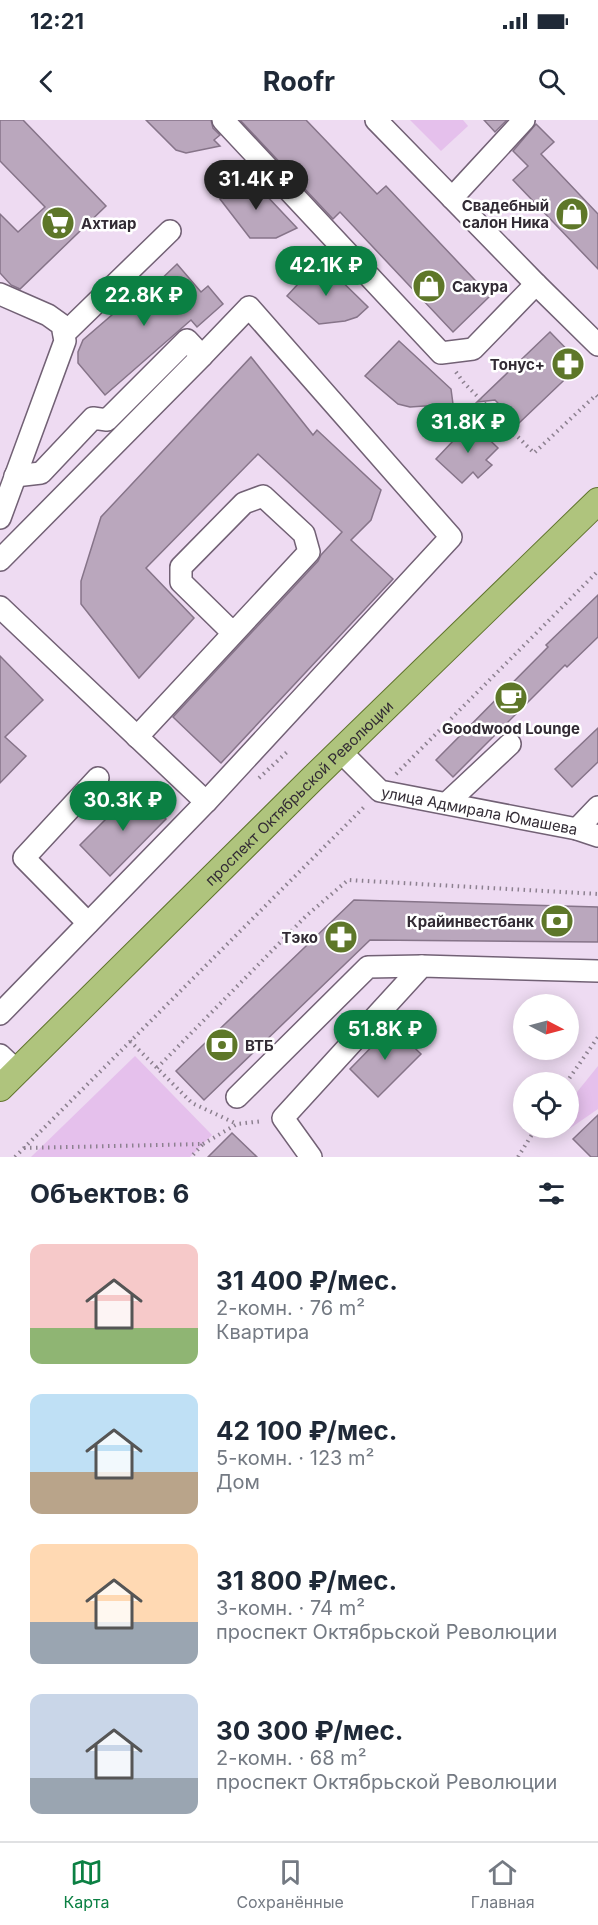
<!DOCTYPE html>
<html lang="ru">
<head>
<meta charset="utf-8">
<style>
  :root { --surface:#fff; --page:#f6f6f7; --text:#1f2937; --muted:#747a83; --line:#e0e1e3; --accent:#0b8043 }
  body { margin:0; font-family:Inter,sans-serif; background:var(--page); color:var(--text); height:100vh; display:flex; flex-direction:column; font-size:22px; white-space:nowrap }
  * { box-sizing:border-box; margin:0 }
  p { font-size:20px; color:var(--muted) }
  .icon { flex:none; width:33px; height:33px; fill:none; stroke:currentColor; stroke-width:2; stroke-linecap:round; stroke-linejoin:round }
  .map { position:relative; height:1037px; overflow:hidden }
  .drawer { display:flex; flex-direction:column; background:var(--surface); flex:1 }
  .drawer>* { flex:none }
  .needle { width:39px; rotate:96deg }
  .buttons { position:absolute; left:513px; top:874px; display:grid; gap:12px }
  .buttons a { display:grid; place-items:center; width:66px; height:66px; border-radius:50%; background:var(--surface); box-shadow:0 3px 15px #0003; font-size:30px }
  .price { position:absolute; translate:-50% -51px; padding:0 14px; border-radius:21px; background:var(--accent); color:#fff; font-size:20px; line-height:39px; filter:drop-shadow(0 2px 3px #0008) }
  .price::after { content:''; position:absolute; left:50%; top:36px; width:18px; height:14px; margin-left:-9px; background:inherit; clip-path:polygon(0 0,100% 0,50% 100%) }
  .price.on { background:#222; color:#fff }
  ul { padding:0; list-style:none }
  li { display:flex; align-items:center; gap:18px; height:150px; padding:0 30px }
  li span { display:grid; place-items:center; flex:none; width:168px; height:120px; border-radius:12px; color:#555 }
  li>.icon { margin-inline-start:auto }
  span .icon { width:72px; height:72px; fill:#fffc; stroke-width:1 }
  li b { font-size:26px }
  h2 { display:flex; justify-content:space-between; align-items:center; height:72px; padding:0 30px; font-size:26px }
  .status { display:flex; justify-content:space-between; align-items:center; height:42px; padding:0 30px; background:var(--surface); direction:ltr }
  .status svg { height:16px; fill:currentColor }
  header { display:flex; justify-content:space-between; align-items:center; height:78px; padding:0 30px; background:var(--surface); font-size:27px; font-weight:700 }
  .tab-bar { display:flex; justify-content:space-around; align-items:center; height:84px; border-top:2px solid var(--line); background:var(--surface); font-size:16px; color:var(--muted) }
  .tab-bar a { display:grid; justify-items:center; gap:3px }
  .tab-bar .on { color:var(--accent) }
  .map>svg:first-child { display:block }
</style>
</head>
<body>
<div class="status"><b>12:21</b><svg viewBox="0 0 49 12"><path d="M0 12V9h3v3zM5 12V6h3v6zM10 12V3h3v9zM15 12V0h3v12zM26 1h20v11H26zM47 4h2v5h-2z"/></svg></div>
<header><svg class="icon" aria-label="back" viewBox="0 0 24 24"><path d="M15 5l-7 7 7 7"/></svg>Roofr<svg class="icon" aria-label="search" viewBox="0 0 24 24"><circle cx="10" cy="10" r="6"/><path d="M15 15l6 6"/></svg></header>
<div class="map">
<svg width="598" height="1037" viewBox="0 0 598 1037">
  <rect width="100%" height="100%" fill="#eedbf2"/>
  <g fill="#e5c0ec">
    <path d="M410 0H463L468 6 441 31Z"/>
    <path d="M135 936 212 1015 190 1037H31Z"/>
    <path d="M598 946V989L569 1009V982Z"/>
  </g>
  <g fill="#baa7bd" stroke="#867489" stroke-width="1.5">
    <path d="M0 0H23L106 86 20 169 11 165 0 153V94L18 112 45 87 0 41Z"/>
    <path d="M146 0H211L213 8 220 15 214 20 220 26 186 33 176 30Z"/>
    <path d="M240 0H306L377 74 386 66 490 176 453 212 340 92 333 99Z"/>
    <path d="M484 0H507L495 12Z"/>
    <path d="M536 4 554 22 541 34 598 94V149L513 60 528 46 513 31Z"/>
    <path d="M247 55 297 108 276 118H250L220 79Z"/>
    <path d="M320 140 368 187 357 197 345 201 319 204 287 176Z"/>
    <path d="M177 144 201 172 208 166 223 184 197 207 191 200 105 275 78 243V232L83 220 149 163 153 167Z"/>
    <path d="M550 212 581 244 518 304 495 280 477 282Z"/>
    <path d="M399 221 451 269 453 284 410 287 398 284 365 256Z"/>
    <path d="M251 237 313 315 317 310 381 370 371 400 351 420 393 459 221 643 173 597 318 441 321 435 342 412 258 334 146 448 194 498 139 558 81 484V461L101 397Z"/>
    <path d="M471 302 498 328 486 340 492 345 478 358 473 352 462 363 436 339Z"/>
    <path d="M598 475V517L567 547 565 545 453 657 436 640 548 527 546 525Z"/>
    <path d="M0 536 43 580 5 617 26 636 0 663Z"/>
    <path d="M598 608V642L572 667 555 649Z"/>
    <path d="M136 669 166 699 110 756 80 725Z"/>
    <path d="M354 780 598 787V822L370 820 204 980 176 951Z"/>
    <path d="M392 906 421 934 378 977 350 949Z"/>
    <path d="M598 995V1037H591L573 1019Z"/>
    <path d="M232 1013 257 1037H208Z"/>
  </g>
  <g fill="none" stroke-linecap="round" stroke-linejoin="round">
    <defs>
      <g id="minor">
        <path d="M223 0 441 233 473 229 536 164"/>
        <path d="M376 0 536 164 598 225"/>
        <path d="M452 78 524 0"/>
        <path d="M0 174 48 195 62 205 65 221 0 398"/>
        <path d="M64 214 170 111"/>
        <path d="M0 440 202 236"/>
        <path d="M0 487 206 682"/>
        <path d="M137 617 309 432 304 414 263 376 244 383 181 447V462L233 513"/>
        <path id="s1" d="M340 631 380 671 577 709 598 716"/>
        <path d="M447 683 510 624"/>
        <path d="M577 709 598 687"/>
        <path d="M88 803 24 738 98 658"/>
        <path d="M0 894 206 682 451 417 249 187 202 236 187 220 107 300 93 298 41 353 15 356"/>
        <path d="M0 935 17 951"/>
        <path d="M237 977 368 847 422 846"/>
        <path d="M311 1037 283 998 422 846 598 851"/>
      </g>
      <g id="major">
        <path id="s2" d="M0 968 312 659 598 381"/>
      </g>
    </defs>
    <use href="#minor" stroke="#726175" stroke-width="24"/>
    <use href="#major" stroke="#60742c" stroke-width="28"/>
    <g stroke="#8c808f" stroke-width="4" stroke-dasharray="1.5 4.5" stroke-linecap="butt">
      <path d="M456 252 464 263 534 333 596 275 598 277"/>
      <path d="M396 654 598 451"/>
      <path d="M259 658 287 632"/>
      <path d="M130 921 192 983 237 1004"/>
      <path d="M157 948 306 796 348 760 598 774"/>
      <path d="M566 963 598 917"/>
      <path d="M203 1024 237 1004 263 1001"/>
      <path d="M24 1028 203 1024 191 1037"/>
      <path d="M15 1037 366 685"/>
      <path d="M518 1037 536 1008"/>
    </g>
    <use href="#minor" stroke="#fff" stroke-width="21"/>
    <use href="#major" stroke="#afc47d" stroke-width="26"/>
  </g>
  <defs>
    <symbol id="shop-disc" viewBox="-11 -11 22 22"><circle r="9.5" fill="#5e7729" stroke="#fff"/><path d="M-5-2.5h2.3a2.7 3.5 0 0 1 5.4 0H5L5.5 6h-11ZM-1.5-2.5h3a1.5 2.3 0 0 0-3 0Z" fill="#fff"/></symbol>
    <symbol id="supermarket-disc" viewBox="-11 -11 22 22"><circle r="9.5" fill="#5e7729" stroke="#fff"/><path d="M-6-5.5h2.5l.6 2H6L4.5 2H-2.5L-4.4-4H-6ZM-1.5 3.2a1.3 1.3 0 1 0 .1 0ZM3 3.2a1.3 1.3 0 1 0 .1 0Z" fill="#fff"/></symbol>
    <symbol id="pharmacy-disc" viewBox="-11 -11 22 22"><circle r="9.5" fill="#5e7729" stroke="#fff"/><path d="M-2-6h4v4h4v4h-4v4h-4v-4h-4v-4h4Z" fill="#fff"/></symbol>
    <symbol id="cafe-disc" viewBox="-11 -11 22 22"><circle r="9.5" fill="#5e7729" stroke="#fff"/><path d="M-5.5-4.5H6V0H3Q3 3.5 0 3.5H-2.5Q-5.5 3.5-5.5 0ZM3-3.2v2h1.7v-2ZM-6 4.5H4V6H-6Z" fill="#fff"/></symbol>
    <symbol id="bank-disc" viewBox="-11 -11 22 22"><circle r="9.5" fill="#5e7729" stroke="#fff"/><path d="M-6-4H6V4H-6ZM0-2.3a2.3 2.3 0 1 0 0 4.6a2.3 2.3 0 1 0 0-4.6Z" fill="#fff"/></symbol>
  </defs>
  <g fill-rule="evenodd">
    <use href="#shop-disc" x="553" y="75" width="38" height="38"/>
    <use href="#supermarket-disc" x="39" y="84" width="38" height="38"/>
    <use href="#shop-disc" x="410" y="147" width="38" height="38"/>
    <use href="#pharmacy-disc" x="549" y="225" width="38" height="38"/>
    <use href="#cafe-disc" x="492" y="559" width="38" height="38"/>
    <use href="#bank-disc" x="538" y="782" width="38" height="38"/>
    <use href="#pharmacy-disc" x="322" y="798" width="38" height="38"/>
    <use href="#bank-disc" x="203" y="906" width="38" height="38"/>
  </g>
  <g text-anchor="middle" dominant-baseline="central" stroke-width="5" stroke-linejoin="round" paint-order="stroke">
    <g font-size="15" font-weight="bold" fill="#322b34" stroke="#fff" text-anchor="end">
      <text x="549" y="85">Свадебный<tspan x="549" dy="17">салон Ника</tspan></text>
      <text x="81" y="103" text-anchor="start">Ахтиар</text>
      <text x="452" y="166" text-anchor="start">Сакура</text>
      <text x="545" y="244">Тонус+</text>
      <text x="511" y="608" text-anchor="middle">Goodwood Lounge</text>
      <text x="534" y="801">Крайинвестбанк</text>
      <text x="318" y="817">Тэко</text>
      <text x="245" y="925" text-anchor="start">ВТБ</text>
    </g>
    <g font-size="15" fill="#322b34" stroke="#fff">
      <text stroke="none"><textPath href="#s2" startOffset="420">проспект Октябрьской Революции</textPath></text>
      <text stroke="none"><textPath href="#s1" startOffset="158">улица Адмирала Юмашева</textPath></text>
    </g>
  </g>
</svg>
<div class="buttons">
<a><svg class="needle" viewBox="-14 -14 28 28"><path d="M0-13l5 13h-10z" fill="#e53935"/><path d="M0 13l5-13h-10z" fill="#747a83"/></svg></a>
<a><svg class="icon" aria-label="locate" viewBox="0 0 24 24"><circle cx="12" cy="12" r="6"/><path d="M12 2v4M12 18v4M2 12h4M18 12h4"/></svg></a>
</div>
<b class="price on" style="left:256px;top:91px">31.4K ₽</b>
<b class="price" style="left:326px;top:177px">42.1K ₽</b>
<b class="price" style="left:144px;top:207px">22.8K ₽</b>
<b class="price" style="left:468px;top:334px">31.8K ₽</b>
<b class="price" style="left:123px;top:712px">30.3K ₽</b>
<b class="price" style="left:385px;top:941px">51.8K ₽</b>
</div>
<section class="drawer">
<h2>Объектов: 6<svg class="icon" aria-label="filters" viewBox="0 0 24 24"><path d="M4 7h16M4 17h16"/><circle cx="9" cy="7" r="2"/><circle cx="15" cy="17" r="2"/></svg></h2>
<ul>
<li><span style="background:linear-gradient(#f6c9c9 70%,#8fb573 0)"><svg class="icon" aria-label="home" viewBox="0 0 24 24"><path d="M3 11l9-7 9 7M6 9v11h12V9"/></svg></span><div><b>31 400 ₽/мес.</b><p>2-комн. · 76 m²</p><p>Квартира</p></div></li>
<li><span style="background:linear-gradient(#bfe0f5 65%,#b9a48a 0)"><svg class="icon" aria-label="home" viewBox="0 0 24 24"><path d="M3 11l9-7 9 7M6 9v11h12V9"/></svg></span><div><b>42 100 ₽/мес.</b><p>5-комн. · 123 m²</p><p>Дом</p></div></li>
<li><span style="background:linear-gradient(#ffd9b3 65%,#9aa5b1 0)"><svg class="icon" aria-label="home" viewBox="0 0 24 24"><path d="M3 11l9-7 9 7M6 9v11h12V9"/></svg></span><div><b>31 800 ₽/мес.</b><p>3-комн. · 74 m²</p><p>проспект Октябрьской Революции</p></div></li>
<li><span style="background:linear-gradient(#c9d6e8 70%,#9aa5b1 0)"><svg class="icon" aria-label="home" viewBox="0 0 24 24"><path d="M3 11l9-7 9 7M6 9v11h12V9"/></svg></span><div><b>30 300 ₽/мес.</b><p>2-комн. · 68 m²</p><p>проспект Октябрьской Революции</p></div></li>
</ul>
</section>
<nav class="tab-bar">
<a class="on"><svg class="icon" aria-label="map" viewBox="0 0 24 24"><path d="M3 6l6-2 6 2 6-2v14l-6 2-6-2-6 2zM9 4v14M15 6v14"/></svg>Карта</a>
<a><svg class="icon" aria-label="saved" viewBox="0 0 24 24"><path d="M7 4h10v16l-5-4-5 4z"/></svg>Сохранённые</a>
<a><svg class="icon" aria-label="home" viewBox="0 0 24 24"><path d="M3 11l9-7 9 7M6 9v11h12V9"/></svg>Главная</a>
</nav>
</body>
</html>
